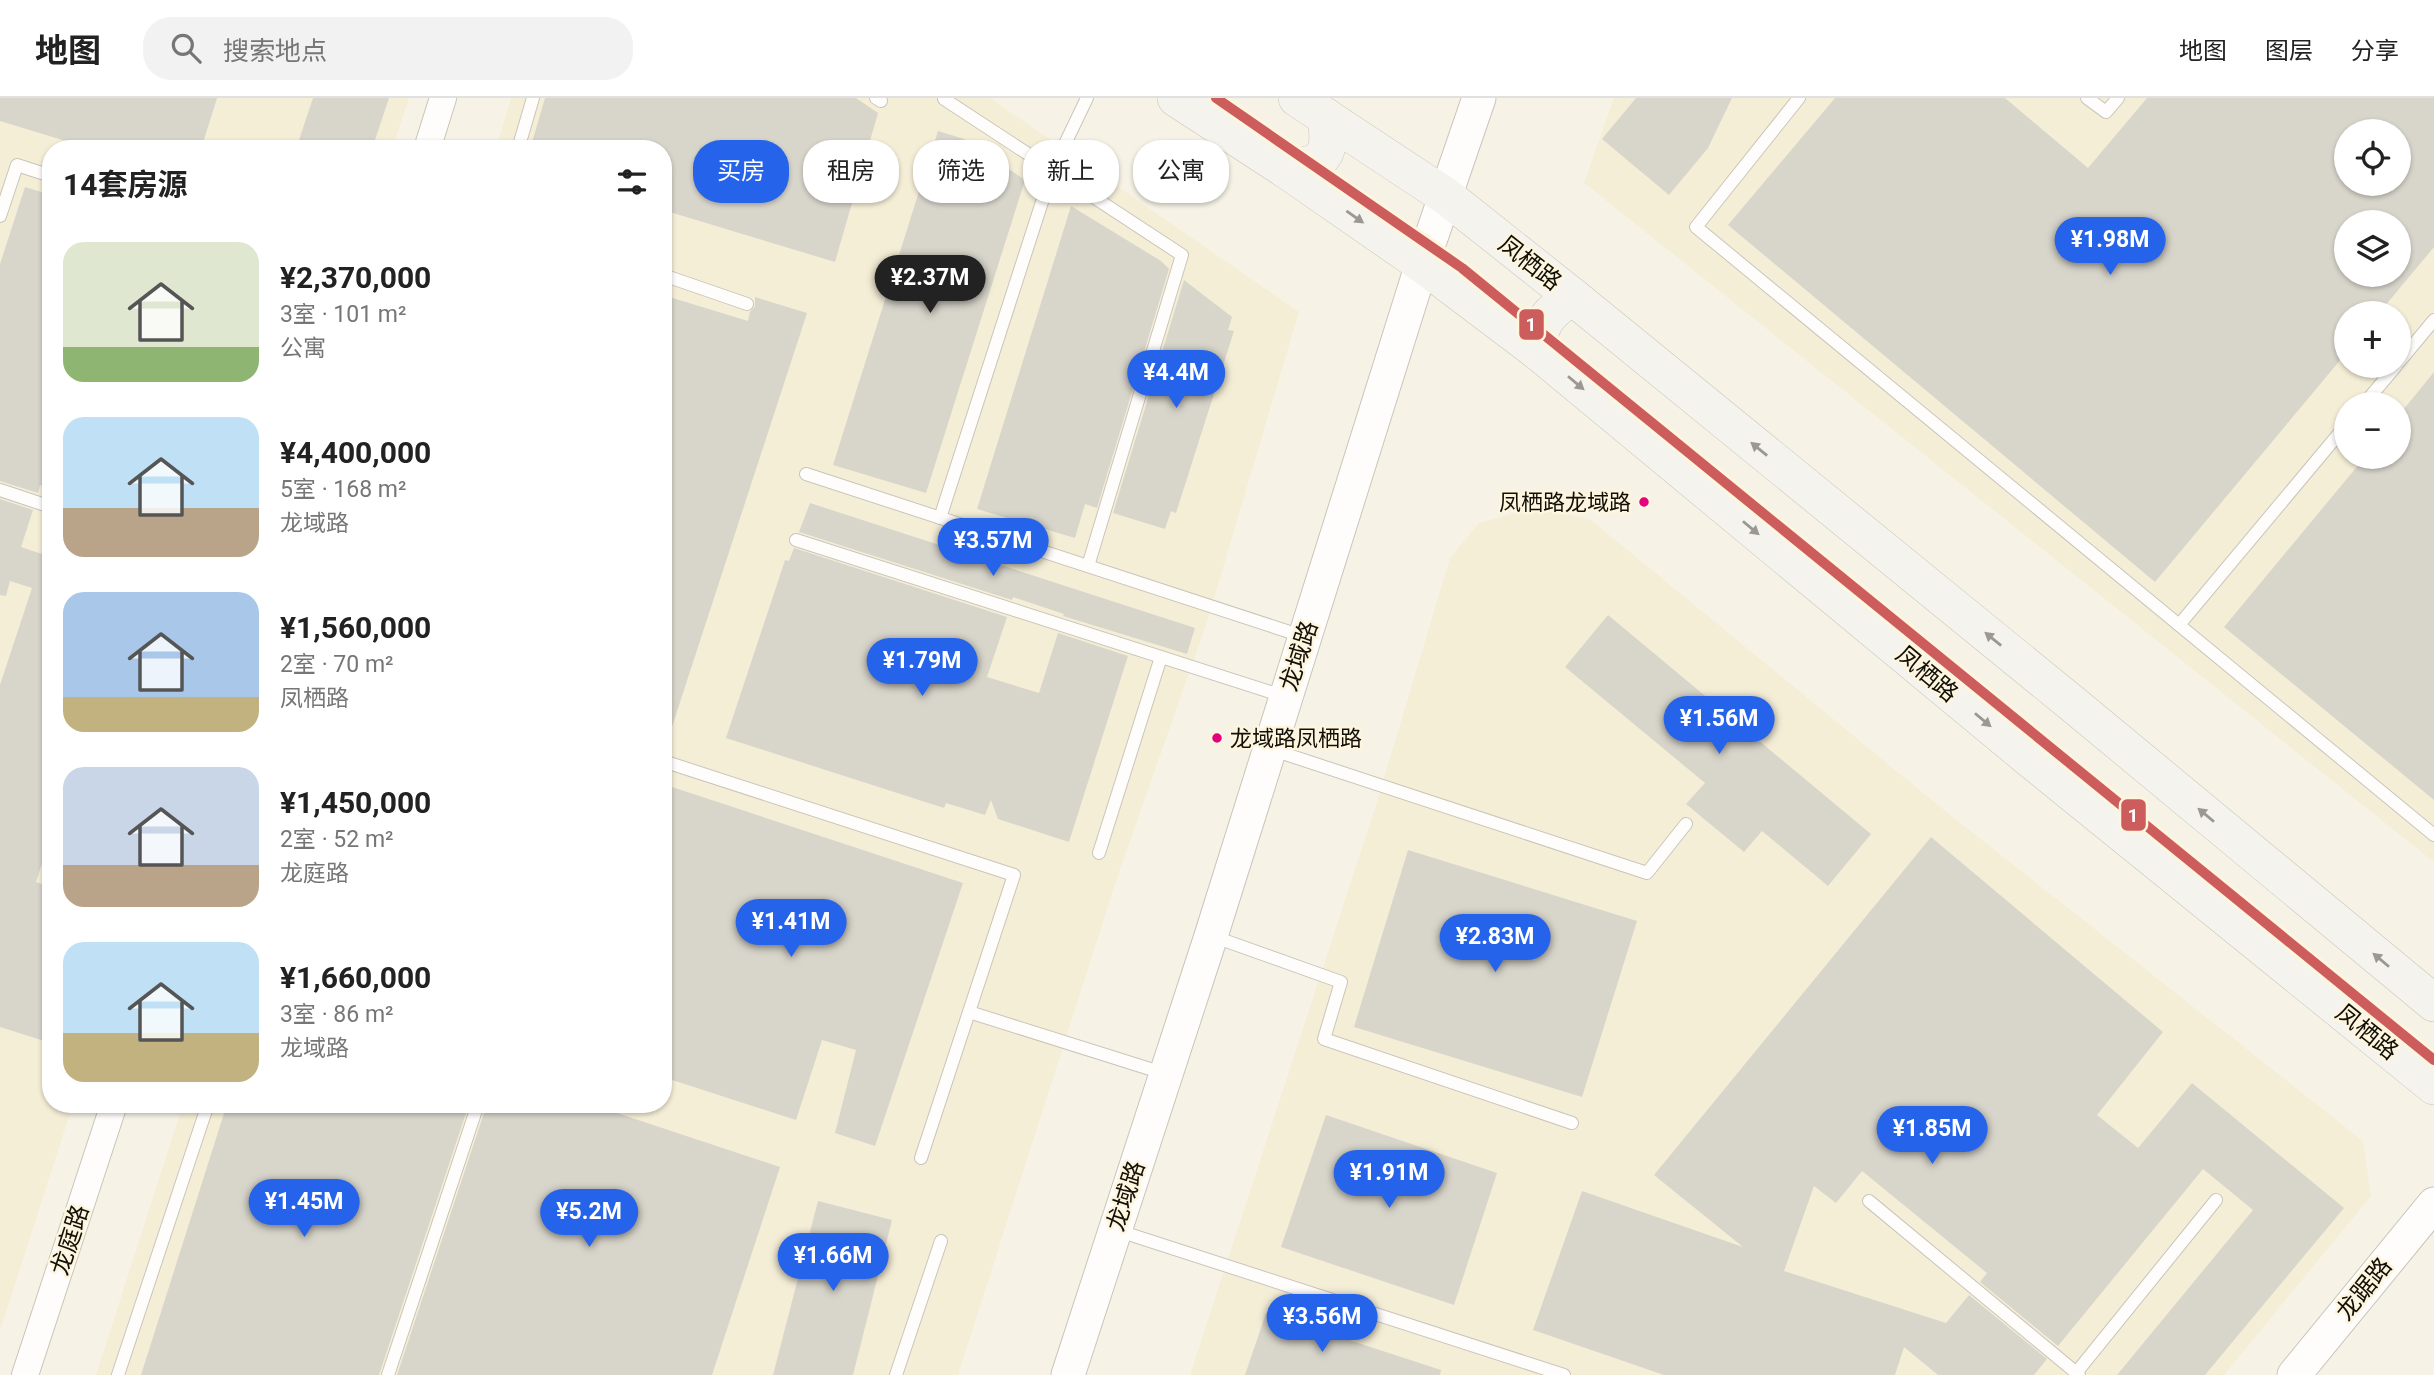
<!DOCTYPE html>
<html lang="zh">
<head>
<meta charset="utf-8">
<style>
  :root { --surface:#fff; --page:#f2f2f2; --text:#222; --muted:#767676; --line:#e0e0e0; --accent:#2563eb }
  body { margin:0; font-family:Roboto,"Noto Sans SC",sans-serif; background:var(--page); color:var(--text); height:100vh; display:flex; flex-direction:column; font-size:26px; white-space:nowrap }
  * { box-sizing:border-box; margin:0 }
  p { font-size:23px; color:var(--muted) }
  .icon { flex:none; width:38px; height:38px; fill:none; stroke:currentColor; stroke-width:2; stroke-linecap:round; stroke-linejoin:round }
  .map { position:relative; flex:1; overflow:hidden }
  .drawer { position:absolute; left:42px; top:42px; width:630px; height:973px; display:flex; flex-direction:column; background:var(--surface); border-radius:28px; box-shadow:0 2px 5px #0004 }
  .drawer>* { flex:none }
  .hud { position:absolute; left:693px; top:42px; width:665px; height:63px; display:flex; gap:14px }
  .buttons { position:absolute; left:2334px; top:21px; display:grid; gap:14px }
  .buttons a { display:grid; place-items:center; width:77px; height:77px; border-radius:50%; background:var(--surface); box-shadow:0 2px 5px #0004; font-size:35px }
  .price { position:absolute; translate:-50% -60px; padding:0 16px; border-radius:24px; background:var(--accent); color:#fff; font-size:23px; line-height:46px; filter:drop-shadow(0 2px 4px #0008) }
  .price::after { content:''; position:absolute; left:50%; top:42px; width:21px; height:16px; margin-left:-10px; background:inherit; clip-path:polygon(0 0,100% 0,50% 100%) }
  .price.current { background:#222; color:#fff }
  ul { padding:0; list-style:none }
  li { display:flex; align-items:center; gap:21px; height:175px; padding:0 21px }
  li span { display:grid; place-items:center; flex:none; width:196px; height:140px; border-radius:21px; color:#555 }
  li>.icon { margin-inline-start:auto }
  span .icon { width:84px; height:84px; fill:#fffc; stroke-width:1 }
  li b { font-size:30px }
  h2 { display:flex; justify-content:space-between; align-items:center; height:84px; padding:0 21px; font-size:30px }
  .pill { padding:0 24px; border-radius:28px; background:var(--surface); box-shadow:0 2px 5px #0004; font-size:24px; line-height:63px }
  .pill.current { background:var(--accent); color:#fff }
  header { display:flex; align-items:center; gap:42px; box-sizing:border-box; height:98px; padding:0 35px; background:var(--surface); border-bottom:2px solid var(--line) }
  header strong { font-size:33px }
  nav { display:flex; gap:38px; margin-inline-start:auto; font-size:24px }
  .search { width:490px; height:63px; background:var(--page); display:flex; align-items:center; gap:18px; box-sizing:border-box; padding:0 24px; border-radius:28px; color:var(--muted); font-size:26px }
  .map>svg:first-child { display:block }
</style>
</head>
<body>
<header>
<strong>地图</strong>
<div class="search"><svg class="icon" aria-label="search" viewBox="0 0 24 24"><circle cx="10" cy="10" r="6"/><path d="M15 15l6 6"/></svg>搜索地点</div>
<nav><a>地图</a><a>图层</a><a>分享</a></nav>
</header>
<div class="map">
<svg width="2434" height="1277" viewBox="0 0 2434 1277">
  <rect width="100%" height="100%" fill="#f6f2e5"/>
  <g fill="#f5eed7" fill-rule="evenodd">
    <path d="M0 0H409L392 51H51V1006H73L0 1233Z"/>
    <path d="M511 0H990L1299 214 1206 527 1118 777 958 1277H96L183 1006H663V51H496Z"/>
    <path d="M1614 0H2434V764L1584 85ZM2347 33H2399V86H2347ZM2347 124H2399V177H2347ZM2347 215H2399V268H2347ZM2347 306H2399V359H2347Z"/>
    <path d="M1539 409 1591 422 1939 708 2363 1043 2371 1098 2224 1277H1190L1376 707 1450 460 1479 425Z"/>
  </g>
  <g fill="#d8d5cb" fill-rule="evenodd">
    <path d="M0 0H217L201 51H92L0 23Z"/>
    <path d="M313 0H389L372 51H296Z"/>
    <path d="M545 0H856L878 15 835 164 663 112V51H530Z"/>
    <path d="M1636 0H1732L1708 50 1669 97 1602 41Z"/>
    <path d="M1835 0H2005L2088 70 2147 0H2434V149L2379 215H2347V254L2155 484 1728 127ZM2347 33H2399V86H2347ZM2347 124H2399V177H2347Z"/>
    <path d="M938 33 964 41 1025 82 926 395 833 367Z"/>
    <path d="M25 89 51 97V391L40 387 38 395 0 383V166Z"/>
    <path d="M1071 108 1161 163 1169 171 1097 410 1085 406 1075 440 977 411Z"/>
    <path d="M1184 182 1232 219 1228 232 1234 233 1176 415 1171 413 1165 431 1113 415Z"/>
    <path d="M663 197 748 223 750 214 755 208V199L807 215 668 641 663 640Z"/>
    <path d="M2434 274V702L2224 529 2365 359H2399V317Z"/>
    <path d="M0 401 33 412 21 449 42 456 46 446 51 447V738L36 784 51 789V945L0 929V587L32 490 10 483 6 498 0 497Z"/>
    <path d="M810 405 1195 530 1187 556 1063 518 1064 516 1013 499 1012 502 799 434Z"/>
    <path d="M794 450 1007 519 987 579 1039 595 1058 535 1128 558 1069 744 998 721 991 702 985 717 946 705 944 710 726 640 785 462 789 463Z"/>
    <path d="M1608 517 1871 736 1828 788 1762 733 1744 754 1686 706 1705 685 1565 569Z"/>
    <path d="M663 686 963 785 875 1048 835 1035 856 952 822 942 796 1022 663 979Z"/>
    <path d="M1931 739 2163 934 2097 1017 2138 1050 2192 985 2344 1110 2205 1277H2117L2253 1112 2203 1071 2058 1248 1980 1184 1987 1175 1862 1073 1836 1105 1814 1088 1784 1173 1946 1225 1969 1197 2047 1261 2034 1277H1938L1904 1249 1895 1277H1664L1533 1232 1582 1093 1743 1149 1654 1077Z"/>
    <path d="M1408 752 1637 823 1582 999 1354 929Z"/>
    <path d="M227 1006H469L379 1277H141Z"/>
    <path d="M487 1006H590L780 1069 712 1277H397Z"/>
    <path d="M1326 1017 1497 1075 1454 1207 1281 1149Z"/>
    <path d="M818 1103 892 1122 853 1277H773Z"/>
    <path d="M1266 1215 1441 1272 1440 1277H1245Z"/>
  </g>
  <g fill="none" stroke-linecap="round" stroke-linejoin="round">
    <defs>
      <g id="service">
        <path d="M876 0 881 3"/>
        <path d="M1799 0 1696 129 2434 737"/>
        <path d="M2087 0 2106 14 2118 0"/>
        <path d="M944 1 1182 157 1088 468"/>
        <path d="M518 51 533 0"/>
        <path d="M0 118 17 67 51 78"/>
        <path d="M663 177 747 206"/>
        <path d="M2399 264 2434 222"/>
        <path d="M2364 306 2396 268"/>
        <path d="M806 376 1305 539"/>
        <path d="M0 392 51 409"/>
        <path d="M940 420 1052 73 1087 0"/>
        <path d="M796 442 1286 599"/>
        <path d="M2179 527 2347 326"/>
        <path d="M1270 651 1647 775 1686 726"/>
        <path d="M663 663 1014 777 921 1060"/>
        <path d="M1099 755 1161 559"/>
        <path d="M1212 838 1341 884 1324 941 1572 1025"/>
        <path d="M969 914 1166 976"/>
        <path d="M1869 1103 2079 1277"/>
        <path d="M1116 1132 1564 1277"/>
        <path d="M2076 1275 2216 1102"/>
        <path d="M118 1277 208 1006"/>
        <path d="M388 1277 478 1006"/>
        <path d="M896 1277 941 1143"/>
      </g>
      <g id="minor">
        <path d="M427 51 443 0"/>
        <path d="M25 1277 114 1006"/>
      </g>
      <g id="tertiary">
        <path d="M1068 1277 1211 838 1422 166 1479 0"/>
        <path d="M2294 1277 2434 1106"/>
      </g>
      <g id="secondary">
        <path d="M1176 0 1285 71 1422 166 1536 252 2029 660 2434 988"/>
        <path d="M1297 0 1447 99 1573 199 2074 607 2434 905"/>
        <path d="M1285 71C1324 66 1332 60 1326 19"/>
        <path d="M1536 252C1541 223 1548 214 1573 199"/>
      </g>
    </defs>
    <use href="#service" stroke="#c9c5bb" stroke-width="14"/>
    <use href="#minor" stroke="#c9c5bb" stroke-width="28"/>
    <use href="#tertiary" stroke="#c9c5bb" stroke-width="35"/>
    <use href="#secondary" stroke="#c9c5bb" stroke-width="38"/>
    <use href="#service" stroke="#fefdfb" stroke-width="12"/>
    <use href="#minor" stroke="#fefdfb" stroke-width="26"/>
    <use href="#tertiary" stroke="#fefdfb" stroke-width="33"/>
    <use href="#secondary" stroke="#f5f3ed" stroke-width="37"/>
    <defs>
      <path id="metro-1" d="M1216 0 1462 170 2434 962"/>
    </defs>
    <use href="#metro-1" stroke="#fdf5de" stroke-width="16"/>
    <use href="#metro-1" stroke="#cd5c5c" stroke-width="10"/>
  </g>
  <defs><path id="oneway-solid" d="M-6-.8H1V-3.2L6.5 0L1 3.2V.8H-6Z" transform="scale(1.75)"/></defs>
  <g fill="#9a9891">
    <use href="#oneway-solid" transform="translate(1355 119) rotate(35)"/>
    <use href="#oneway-solid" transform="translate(1576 285) rotate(40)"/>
    <use href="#oneway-solid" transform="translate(1759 351) rotate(-141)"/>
    <use href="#oneway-solid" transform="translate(1751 430) rotate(40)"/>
    <use href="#oneway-solid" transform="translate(1993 541) rotate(-141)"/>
    <use href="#oneway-solid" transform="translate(1983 622) rotate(40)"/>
    <use href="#oneway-solid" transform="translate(2206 717) rotate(-140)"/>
    <use href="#oneway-solid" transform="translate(2381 862) rotate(-140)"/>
  </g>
  <g fill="#e5007d" stroke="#fdf5de" stroke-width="2.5">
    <circle cx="1644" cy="404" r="6"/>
    <circle cx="1217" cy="640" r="6"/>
  </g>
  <g text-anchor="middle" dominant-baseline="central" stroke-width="5" stroke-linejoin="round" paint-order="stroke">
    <g font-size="22" fill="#110f07" stroke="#fdf5de" text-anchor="end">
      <text x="1631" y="404">凤栖路龙域路</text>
      <text x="1230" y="640" text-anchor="start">龙域路凤栖路</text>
    </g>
    <g font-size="24" fill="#110f07" stroke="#fdf5de">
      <text transform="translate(1530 165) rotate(38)">凤栖路</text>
      <text transform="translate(1299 558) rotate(-72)">龙域路</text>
      <text transform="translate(1927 576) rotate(40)">凤栖路</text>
      <text transform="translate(2367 934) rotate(39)">凤栖路</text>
      <text transform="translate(1126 1098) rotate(-72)">龙域路</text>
      <text transform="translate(70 1142) rotate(-72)">龙庭路</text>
      <text transform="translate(2364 1191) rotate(-51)">龙踞路</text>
    </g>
  </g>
  <g stroke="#fdf5de" stroke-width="2.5">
    <rect x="1518" y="210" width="27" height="33" rx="7" fill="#cd5c5c"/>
    <rect x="2120" y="700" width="27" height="34" rx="7" fill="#cd5c5c"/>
  </g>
  <g font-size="19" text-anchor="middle" font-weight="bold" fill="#fff">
    <text x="1531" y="233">1</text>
    <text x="2133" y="724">1</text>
  </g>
</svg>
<div class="buttons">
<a><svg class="icon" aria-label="locate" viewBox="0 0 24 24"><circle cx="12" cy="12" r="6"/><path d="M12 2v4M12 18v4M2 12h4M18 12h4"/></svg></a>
<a><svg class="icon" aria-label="layers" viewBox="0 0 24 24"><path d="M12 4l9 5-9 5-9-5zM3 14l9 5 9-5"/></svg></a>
<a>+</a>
<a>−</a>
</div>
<b class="price" style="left:2110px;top:179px">¥1.98M</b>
<b class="price current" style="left:930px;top:217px">¥2.37M</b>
<b class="price" style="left:1176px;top:312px">¥4.4M</b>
<b class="price" style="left:993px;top:480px">¥3.57M</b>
<b class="price" style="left:922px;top:600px">¥1.79M</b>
<b class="price" style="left:1719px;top:658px">¥1.56M</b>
<b class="price" style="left:791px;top:861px">¥1.41M</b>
<b class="price" style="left:1495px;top:876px">¥2.83M</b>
<b class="price" style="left:1932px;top:1068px">¥1.85M</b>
<b class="price" style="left:1389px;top:1112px">¥1.91M</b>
<b class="price" style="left:304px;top:1141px">¥1.45M</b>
<b class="price" style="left:589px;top:1151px">¥5.2M</b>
<b class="price" style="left:833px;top:1195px">¥1.66M</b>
<b class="price" style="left:1322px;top:1256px">¥3.56M</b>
<div class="hud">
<a class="pill current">买房</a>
<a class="pill">租房</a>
<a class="pill">筛选</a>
<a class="pill">新上</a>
<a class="pill">公寓</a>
</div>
<section class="drawer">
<h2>14套房源<svg class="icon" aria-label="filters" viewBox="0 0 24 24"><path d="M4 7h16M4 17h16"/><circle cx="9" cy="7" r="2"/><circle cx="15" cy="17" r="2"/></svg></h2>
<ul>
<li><span style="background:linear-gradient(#dfe7d0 75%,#8fb573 0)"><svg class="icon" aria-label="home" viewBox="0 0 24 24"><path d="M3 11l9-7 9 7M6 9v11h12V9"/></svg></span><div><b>¥2,370,000</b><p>3室 · 101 m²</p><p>公寓</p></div></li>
<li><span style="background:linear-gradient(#bfe0f5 65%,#b9a48a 0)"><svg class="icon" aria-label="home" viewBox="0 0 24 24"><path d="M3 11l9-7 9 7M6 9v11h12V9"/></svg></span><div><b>¥4,400,000</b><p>5室 · 168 m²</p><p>龙域路</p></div></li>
<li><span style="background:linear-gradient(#a9c7e8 75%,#c2b280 0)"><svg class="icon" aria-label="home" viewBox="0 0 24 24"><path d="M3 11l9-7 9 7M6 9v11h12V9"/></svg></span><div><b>¥1,560,000</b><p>2室 · 70 m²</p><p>凤栖路</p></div></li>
<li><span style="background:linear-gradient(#c9d6e8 70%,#b9a48a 0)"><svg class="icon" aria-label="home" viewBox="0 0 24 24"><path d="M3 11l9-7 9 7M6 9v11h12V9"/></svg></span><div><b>¥1,450,000</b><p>2室 · 52 m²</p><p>龙庭路</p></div></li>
<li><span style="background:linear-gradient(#bfe0f5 65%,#c2b280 0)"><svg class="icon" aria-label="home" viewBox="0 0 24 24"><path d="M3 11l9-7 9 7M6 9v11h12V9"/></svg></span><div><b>¥1,660,000</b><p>3室 · 86 m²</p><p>龙域路</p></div></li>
</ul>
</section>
</div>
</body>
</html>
